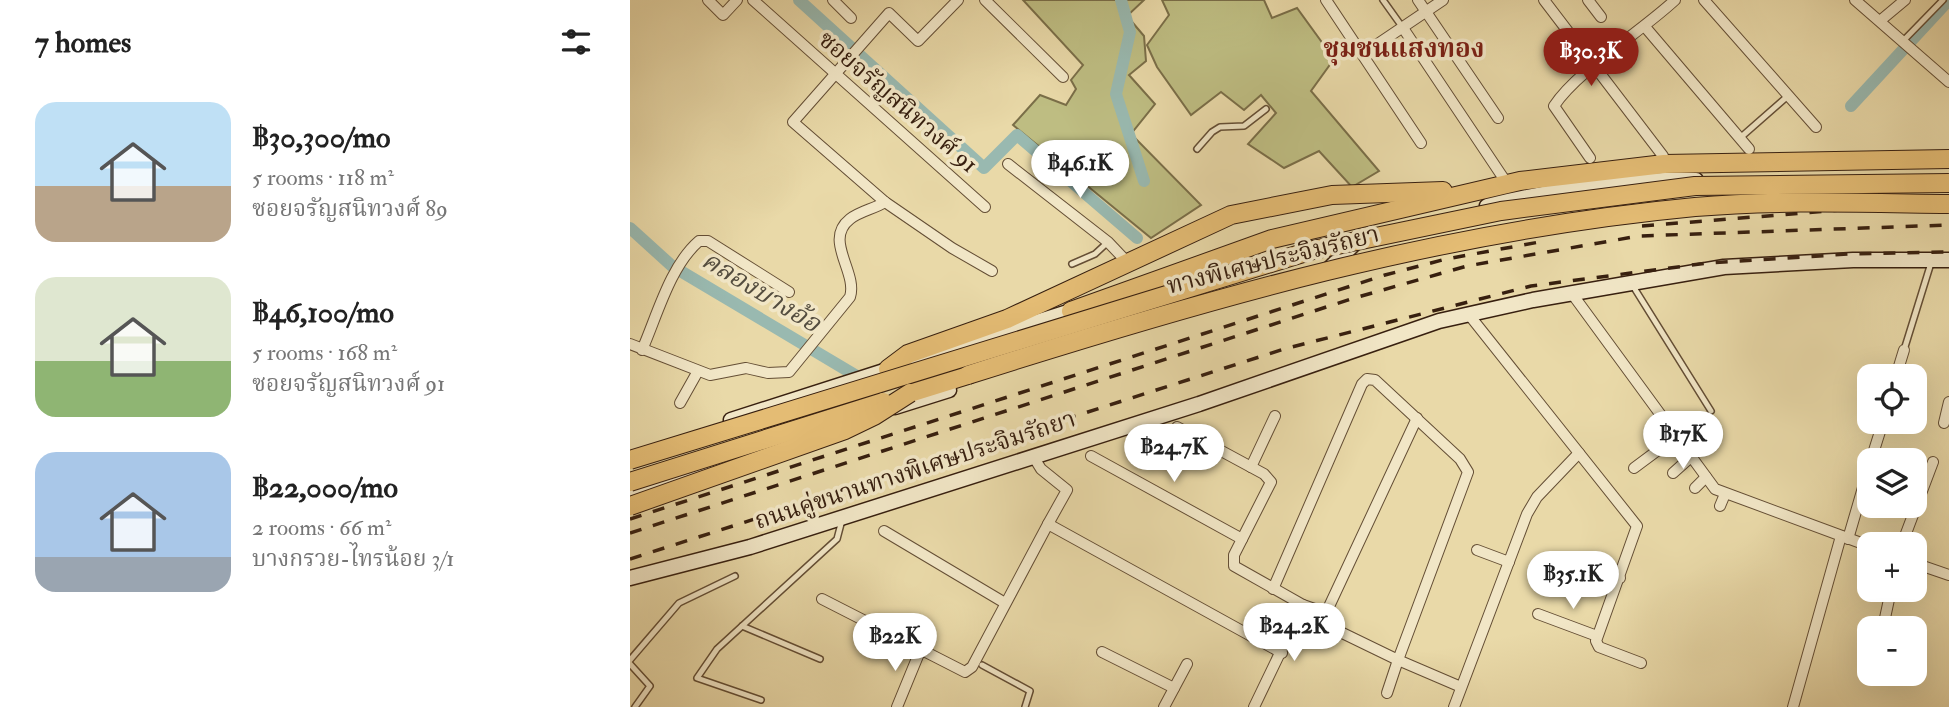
<!DOCTYPE html>
<html lang="en">
<head>
<meta charset="utf-8">
<style>
  :root { --surface:#fff; --page:#f2f2f2; --text:#222; --muted:#767676; --accent:#8f2418 }
  body { margin:0; font-family:"IM FELL Double Pica","Noto Serif Thai",serif; background:var(--page); color:var(--text); height:100vh; display:flex; flex-direction:column; font-size:26px; white-space:nowrap }
  * { box-sizing:border-box; margin:0 }
  p { font-size:23px; color:var(--muted) }
  .icon { flex:none; width:38px; height:38px; fill:none; stroke:currentColor; stroke-width:2; stroke-linecap:round; stroke-linejoin:round }
  .map { position:relative; flex:1; overflow:hidden }
  .drawer { display:flex; flex-direction:column; background:var(--surface); width:630px }
  .drawer>* { flex:none }
  .buttons { position:absolute; left:1227px; top:364px; display:grid; gap:14px }
  .buttons a { display:grid; place-items:center; width:70px; height:70px; border-radius:14px; background:var(--surface); box-shadow:0 7px 28px #0002; font-size:35px }
  .price { position:absolute; translate:-50% -60px; padding:0 16px; border-radius:24px; background:#fff; color:#222; font-size:23px; line-height:46px; filter:drop-shadow(0 2px 4px #0008) }
  .price::after { content:''; position:absolute; left:50%; top:42px; width:21px; height:16px; margin-left:-10px; background:inherit; clip-path:polygon(0 0,100% 0,50% 100%) }
  .price.active { background:var(--accent); color:#fff }
  ul { padding:0; list-style:none }
  li { display:flex; align-items:center; gap:21px; height:175px; padding:0 35px }
  li span { display:grid; place-items:center; flex:none; width:196px; height:140px; border-radius:21px; color:#555 }
  li>.icon { margin-inline-start:auto }
  span .icon { width:84px; height:84px; fill:#fffc; stroke-width:1 }
  li b { font-size:30px }
  h2 { display:flex; justify-content:space-between; align-items:center; height:84px; padding:0 35px; font-size:30px }
  main { display:flex; flex:1; min-height:0 }
  .map>svg:first-child { display:block }
</style>
</head>
<body>
<main>
<section class="drawer">
<h2>7 homes<svg class="icon" aria-label="filters" viewBox="0 0 24 24"><path d="M4 7h16M4 17h16"/><circle cx="9" cy="7" r="2"/><circle cx="15" cy="17" r="2"/></svg></h2>
<ul>
<li><span style="background:linear-gradient(#bfe0f5 60%,#b9a48a 0)"><svg class="icon" aria-label="home" viewBox="0 0 24 24"><path d="M3 11l9-7 9 7M6 9v11h12V9"/></svg></span><div><b>฿30,300/mo</b><p>5 rooms · 118 m²</p><p>ซอยจรัญสนิทวงศ์ 89</p></div></li>
<li><span style="background:linear-gradient(#dfe7d0 60%,#8fb573 0)"><svg class="icon" aria-label="home" viewBox="0 0 24 24"><path d="M3 11l9-7 9 7M6 9v11h12V9"/></svg></span><div><b>฿46,100/mo</b><p>5 rooms · 168 m²</p><p>ซอยจรัญสนิทวงศ์ 91</p></div></li>
<li><span style="background:linear-gradient(#a9c7e8 75%,#9aa5b1 0)"><svg class="icon" aria-label="home" viewBox="0 0 24 24"><path d="M3 11l9-7 9 7M6 9v11h12V9"/></svg></span><div><b>฿22,000/mo</b><p>2 rooms · 66 m²</p><p>บางกรวย-ไทรน้อย 3/1</p></div></li>
</ul>
</section>
<div class="map">
<svg width="1319" height="707" viewBox="0 0 1319 707">
  <rect width="100%" height="100%" fill="#e9d9a8"/>
  <filter id="stains"><feTurbulence type="fractalNoise" baseFrequency=".00286" numOctaves="4"/><feColorMatrix values="0 0 0 0 .2 0 0 0 0 .09 0 0 0 0 .02 0 0 0 .5 -.17"/></filter>
  <radialGradient id="worn" r=".72"><stop offset=".6" stop-color="#630" stop-opacity="0"/><stop offset="1" stop-color="#630" stop-opacity=".3"/></radialGradient>
  <g fill="#bebd82" stroke="#7a6e48" stroke-width="2">
    <path d="M393 0H514L497 16 514 36 516 61 499 75 525 104 501 134 571 205 521 238 383 125 410 95 436 105 446 89 441 80 453 65Z"/>
    <path d="M532 0H634L642 18 667 8 704 59 681 91 749 171 722 187 689 151 654 168 618 144 646 113 631 95 614 110 591 92 561 115 527 67 517 45 539 15Z"/>
  </g>
  <g fill="none" stroke-linecap="round" stroke-linejoin="round">
    <g stroke="#99b9b0" stroke-width="12">
      <path d="M169 0 354 168 387 135 507 238"/>
      <path d="M491 0 500 32 486 94 514 181"/>
      <path d="M1221 106 1319 0"/>
      <path d="M0 228 42 266 235 381"/>
    </g>
    <defs>
      <g id="lane">
        <path d="M753 0 773 28"/>
        <path d="M1273 41 1313 0"/>
        <path d="M1110 138 1159 95"/>
        <path d="M567 149 582 132 590 127 614 126 636 109"/>
        <path d="M442 264 465 254 478 242"/>
        <path d="M1003 286 1081 411"/>
        <path d="M1274 350 1301 263"/>
        <path d="M112 626 190 659"/>
        <path d="M0 660 49 603 105 576"/>
        <path d="M0 664 20 686 5 707"/>
        <path d="M352 665 400 691 395 707"/>
        <path d="M131 700 67 678 87 649 207 539 212 520"/>
      </g>
      <g id="street">
        <path d="M78 0 93 15 107 0"/>
        <path d="M123 0 355 207"/>
        <path d="M203 0 221 18"/>
        <path d="M328 0 288 41 259 13 163 122 255 202 322 248 362 271"/>
        <path d="M355 0 433 77"/>
        <path d="M696 0 791 143"/>
        <path d="M788 0 868 118"/>
        <path d="M914 0 1033 156"/>
        <path d="M958 0 971 17"/>
        <path d="M1074 0 1186 127"/>
        <path d="M1225 0 1319 82"/>
        <path d="M1251 20 1275 0"/>
        <path d="M773 28 874 179"/>
        <path d="M1016 28 1119 149"/>
        <path d="M733 54 813 0"/>
        <path d="M960 158 924 106C947 71 1012 31 1045 0"/>
        <path d="M378 164 478 242 498 263"/>
        <path d="M943 295 1085 489 1239 546"/>
        <path d="M840 316 1007 526 966 641 969 647 1011 663"/>
        <path d="M0 344 80 375 116 368 138 373 159 372 220 297C228 272 193 240 220 219 230 211 244 209 255 202"/>
        <path d="M12 350C27 316 40 266 69 241H78L159 292"/>
        <path d="M1266 376 1274 350"/>
        <path d="M50 403 68 371"/>
        <path d="M1314 423 1319 402"/>
        <path d="M547 427 634 474 641 482 604 555V566L673 605 696 613 787 418"/>
        <path d="M403 456 411 469 437 490 418 524"/>
        <path d="M461 456 612 539"/>
        <path d="M1241 460 1253 422"/>
        <path d="M621 467 645 416"/>
        <path d="M1004 468 1047 436"/>
        <path d="M1043 473 1062 456"/>
        <path d="M1065 488 1076 477"/>
        <path d="M1090 506 1095 494"/>
        <path d="M254 531 375 603"/>
        <path d="M1218 539 1239 467"/>
        <path d="M1272 544 1303 462"/>
        <path d="M847 550 879 562"/>
        <path d="M942 558 990 578"/>
        <path d="M1284 563 1319 575"/>
        <path d="M643 589 732 384 737 379 745 380 830 459 838 472 768 660 702 628 691 613"/>
        <path d="M192 599 335 672 342 667 418 524 652 653"/>
        <path d="M908 614 967 636"/>
        <path d="M1255 618 1261 590"/>
        <path d="M472 652 544 688"/>
        <path d="M757 693 768 660 831 687"/>
        <path d="M267 707 290 651"/>
        <path d="M534 707 557 664"/>
        <path d="M624 707 673 605"/>
        <path d="M824 707 897 514 907 497 949 453"/>
        <path d="M1163 707 1211 536"/>
      </g>
      <g id="secondary">
        <path d="M857 206C923 190 997 178 1066 180"/>
        <path d="M697 271 729 239"/>
        <path d="M265 407 319 390"/>
        <path d="M101 420 441 311 474 329 486 328"/>
        <path d="M0 493 166 439"/>
        <path d="M0 578 120 547 569 404 809 321 903 300 1094 267 1223 260H1319"/>
      </g>
      <g id="highway">
        <path d="M441 311 642 239 890 181 1034 164 1319 159"/>
        <path d="M258 369 278 354 377 319 601 215 702 195 813 191"/>
        <path d="M280 393 338 375"/>
      </g>
    </defs>
    <use href="#lane" stroke="#644e35" stroke-width="8"/>
    <use href="#street" stroke="#644e35" stroke-width="12"/>
    <use href="#secondary" stroke="#371f0f" stroke-width="17"/>
    <use href="#highway" stroke="#371f0f" stroke-width="20"/>
    <use href="#lane" stroke="#f1e6c6" stroke-width="5"/>
    <use href="#street" stroke="#f1e6c6" stroke-width="10"/>
    <use href="#secondary" stroke="#f1e6c6" stroke-width="14"/>
    <use href="#highway" stroke="#e4bc74" stroke-width="18"/>
    <g stroke="#371f0f" stroke-width="3.5" stroke-dasharray="12 12" stroke-linecap="butt">
      <path d="M1012 226 1298 203 1319 205"/>
      <path d="M0 519 755 275 816 259 915 241"/>
      <path d="M0 533 721 299 837 266 1009 236 1319 225"/>
      <path d="M0 559 654 349 901 286 1078 263 1219 254 1319 252"/>
    </g>
    <defs>
      <g id="highway-bridge">
        <path d="M338 375C580 298 811 231 1065 207 1148 200 1235 203 1319 204"/>
        <path d="M0 460 683 250 871 211 1065 186 1319 183"/>
        <path d="M0 482 253 402"/>
        <path d="M0 506 215 430 244 416 280 393"/>
      </g>
    </defs>
    <use href="#highway-bridge" stroke="#371f0f" stroke-width="20" stroke-linecap="butt"/>
    <use href="#highway-bridge" stroke="#e4bc74" stroke-width="18"/>
  </g>
  <g text-anchor="middle" dominant-baseline="central" stroke-width="7" stroke-linejoin="round" paint-order="stroke">
    <g font-size="24" fill="#371f0f" stroke="#f1e6c6">
      <text transform="translate(268 102) rotate(41)">ซอยจรัญสนิทวงศ์ 91</text>
      <text transform="translate(643 260) rotate(-14)">ทางพิเศษประจิมรัถยา</text>
      <text transform="translate(285 470) rotate(-18)">ถนนคู่ขนานทางพิเศษประจิมรัถยา</text>
    </g>
    <g font-size="26" font-weight="bold" fill="#7a1f14" stroke="#f1e6c6">
      <text x="774" y="49">ชุมชนแสงทอง</text>
    </g>
    <g font-size="26" font-style="italic" fill="#544d3f" stroke="#f1e6c6">
      <text transform="translate(131 292) rotate(31)">คลองบางอ้อ</text>
    </g>
  </g>
  <rect width="100%" height="100%" filter="url(#stains)"/>
  <rect width="100%" height="100%" fill="url(#worn)"/>
</svg>
<div class="buttons">
<a><svg class="icon" aria-label="locate" viewBox="0 0 24 24"><circle cx="12" cy="12" r="6"/><path d="M12 2v4M12 18v4M2 12h4M18 12h4"/></svg></a>
<a><svg class="icon" aria-label="layers" viewBox="0 0 24 24"><path d="M12 4l9 5-9 5-9-5zM3 14l9 5 9-5"/></svg></a>
<a>+</a>
<a>−</a>
</div>
<b class="price active" style="left:961px;top:88px">฿30.3K</b>
<b class="price" style="left:450px;top:200px">฿46.1K</b>
<b class="price" style="left:1053px;top:471px">฿17K</b>
<b class="price" style="left:544px;top:484px">฿24.7K</b>
<b class="price" style="left:943px;top:611px">฿35.1K</b>
<b class="price" style="left:664px;top:663px">฿24.2K</b>
<b class="price" style="left:265px;top:673px">฿22K</b>
</div>
</main>
</body>
</html>
